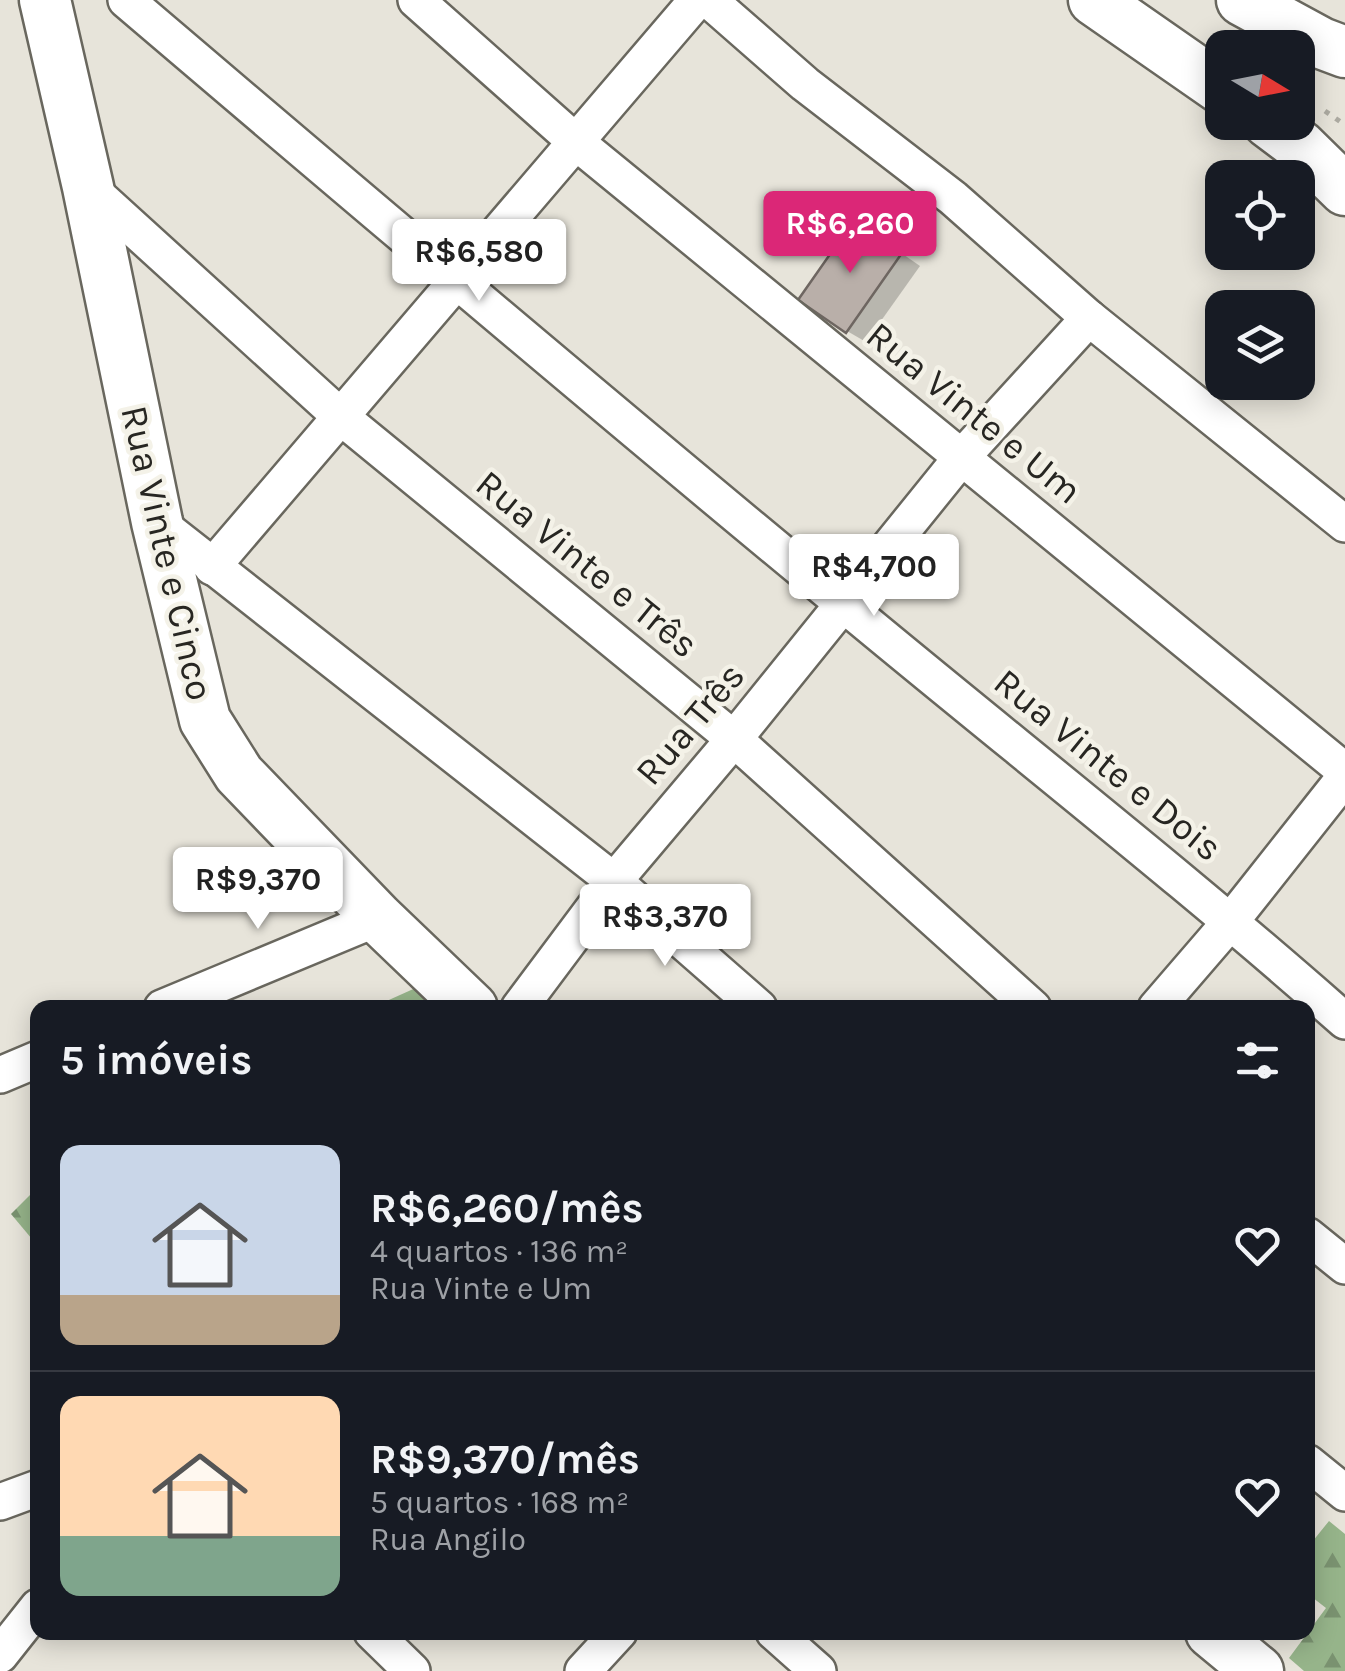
<!DOCTYPE html>
<html lang="pt">
<head>
<meta charset="utf-8">
<style>
  :root { --surface:#171b24; --page:#20242c; --text:#f1f3f6; --muted:#9ea1a6; --line:#363941; --accent:#db2777 }
  body { margin:0; font-family:Karla,sans-serif; background:var(--page); color:var(--text); height:100vh; display:flex; flex-direction:column; font-size:38px; white-space:nowrap }
  * { box-sizing:border-box; margin:0 }
  p { font-size:32px; color:var(--muted) }
  .icon { flex:none; width:55px; height:55px; fill:none; stroke:currentColor; stroke-width:2; stroke-linecap:round; stroke-linejoin:round }
  .map { position:relative; flex:1; overflow:hidden }
  .side { position:absolute; left:30px; top:1000px; width:1285px; height:640px; display:flex; flex-direction:column; background:var(--surface); border-radius:20px; box-shadow:0 5px 25px #0003 }
  .side>* { flex:none }
  .needle { width:65px; rotate:100deg }
  .controls { position:absolute; left:1205px; top:30px; display:grid; gap:20px }
  .controls a { display:grid; place-items:center; width:110px; height:110px; border-radius:20px; background:var(--surface); box-shadow:0 5px 25px #0003; font-size:50px }
  .price { position:absolute; translate:-50% -85px; padding:0 22px; border-radius:10px; background:#fff; color:#222; font-size:32px; line-height:65px; filter:drop-shadow(0 2px 5px #0008) }
  .price::after { content:''; position:absolute; left:50%; top:60px; width:30px; height:22px; margin-left:-15px; background:inherit; clip-path:polygon(0 0,100% 0,50% 100%) }
  .price.on { background:var(--accent); color:#fff }
  ul { padding:0; list-style:none }
  li { display:flex; align-items:center; gap:30px; height:250px; padding:0 30px }
  li+li { border-top:2px solid var(--line) }
  li span { display:grid; place-items:center; flex:none; width:280px; height:200px; border-radius:20px; color:#555 }
  li>.icon { margin-inline-start:auto }
  span .icon { width:120px; height:120px; fill:#fffc; stroke-width:1 }
  li b { font-size:42px }
  h2 { display:flex; justify-content:space-between; align-items:center; height:120px; padding:0 30px; font-size:42px }
  .map>svg:first-child { display:block }
</style>
</head>
<body>
<div class="map">
<svg width="1345" height="1671" viewBox="0 0 1345 1671">
  <defs>
    <pattern id="forest-firs" width="22" height="20" patternUnits="userSpaceOnUse" patternTransform="scale(2.5)"><rect width="22" height="20" fill="#96b48a"/><path d="M5 1l3.5 6h-7zM16 11l3.5 6h-7z" fill="#7a9270"/></pattern>
  </defs>
  <rect width="100%" height="100%" fill="#e7e4da"/>
  <g fill="url(#forest-firs)">
    <path d="M420 986 441 1008H371Z"/>
    <path d="M37 1188V1245L11 1214Z"/>
    <path d="M1329 1521 1345 1534V1671H1304L1289 1658 1326 1608 1308 1594V1547Z"/>
  </g>
  <path fill="#0003" d="M874 234 920 266 866 342 847 331Z"/>
  <path fill="#b9afa9" stroke="#6e6661" stroke-width="2.5" d="M854 220 902 253 846 333 798 300Z"/>
  <g fill="none" stroke-linecap="round" stroke-linejoin="round">
    <defs>
      <g id="street">
        <path d="M126 0C363 202 601 404 841 602 1009 742 1181 876 1345 1021"/>
        <path d="M416 0 576 142 1345 771"/>
        <path d="M709 0 805 84 953 198 1089 318 1345 524"/>
        <path d="M88 187 341 417 734 739 1033 1008"/>
        <path d="M157 522 614 881 759 1008"/>
        <path d="M212 567 697 0"/>
        <path d="M162 1008 378 918"/>
        <path d="M519 1008 614 881 734 739 961 458 1089 318"/>
        <path d="M1156 1008 1231 921 1345 777"/>
        <path d="M0 1075 38 1059"/>
        <path d="M1308 1236 1345 1266"/>
        <path d="M1308 1463 1345 1493"/>
        <path d="M0 1502 38 1488"/>
        <path d="M372 1632 412 1671"/>
        <path d="M774 1632 818 1671"/>
        <path d="M0 1655 38 1607"/>
        <path d="M583 1671 619 1632"/>
      </g>
      <g id="secondary">
        <path d="M45 0 88 187 157 522 205 720 239 774 378 918 472 1008"/>
        <path d="M1094 0 1222 89"/>
        <path d="M1242 0 1321 43 1345 52"/>
        <path d="M1268 122 1300 146 1345 190"/>
        <path d="M1211 1632 1258 1671"/>
      </g>
    </defs>
    <use href="#street" stroke="#69675e" stroke-width="40"/>
    <use href="#secondary" stroke="#69675e" stroke-width="55"/>
    <path stroke="#acaaa1" stroke-width="5" stroke-dasharray="5 8" stroke-linecap="butt" d="M1325 111 1345 125"/>
    <use href="#street" stroke="#fff" stroke-width="35"/>
    <use href="#secondary" stroke="#fff" stroke-width="50"/>
  </g>
  <g text-anchor="middle" dominant-baseline="central" stroke-width="9" stroke-linejoin="round" paint-order="stroke">
    <g font-size="38" fill="#272622" stroke="#f4f2e8">
      <text transform="translate(974 413) rotate(39)">Rua Vinte e Um</text>
      <text transform="translate(167 553) rotate(77)">Rua Vinte e Cinco</text>
      <text transform="translate(587 564) rotate(39)">Rua Vinte e Três</text>
      <text transform="translate(690 724) rotate(-50)">Rua Três</text>
      <text transform="translate(1108 765) rotate(39)">Rua Vinte e Dois</text>
    </g>
  </g>
</svg>
<div class="controls">
<a><svg class="needle" viewBox="-14 -14 28 28"><path d="M0-13l5 13h-10z" fill="#e53935"/><path d="M0 13l5-13h-10z" fill="#9ea1a6"/></svg></a>
<a><svg class="icon" aria-label="locate" viewBox="0 0 24 24"><circle cx="12" cy="12" r="6"/><path d="M12 2v4M12 18v4M2 12h4M18 12h4"/></svg></a>
<a><svg class="icon" aria-label="layers" viewBox="0 0 24 24"><path d="M12 4l9 5-9 5-9-5zM3 14l9 5 9-5"/></svg></a>
</div>
<b class="price on" style="left:850px;top:276px">R$6,260</b>
<b class="price" style="left:479px;top:304px">R$6,580</b>
<b class="price" style="left:874px;top:619px">R$4,700</b>
<b class="price" style="left:258px;top:932px">R$9,370</b>
<b class="price" style="left:665px;top:969px">R$3,370</b>
<section class="side">
<h2>5 imóveis<svg class="icon" aria-label="filters" viewBox="0 0 24 24"><path d="M4 7h16M4 17h16"/><circle cx="9" cy="7" r="2"/><circle cx="15" cy="17" r="2"/></svg></h2>
<ul>
<li><span style="background:linear-gradient(#c9d6e8 75%,#b9a48a 0)"><svg class="icon" aria-label="home" viewBox="0 0 24 24"><path d="M3 11l9-7 9 7M6 9v11h12V9"/></svg></span><div><b>R$6,260/mês</b><p>4 quartos · 136 m²</p><p>Rua Vinte e Um</p></div><svg class="icon" aria-label="heart" viewBox="0 0 24 24"><path d="M12 20l-8-8c-3-5 5-10 8-4 3-6 11-1 8 4z"/></svg></li>
<li><span style="background:linear-gradient(#ffd9b3 70%,#7fa58c 0)"><svg class="icon" aria-label="home" viewBox="0 0 24 24"><path d="M3 11l9-7 9 7M6 9v11h12V9"/></svg></span><div><b>R$9,370/mês</b><p>5 quartos · 168 m²</p><p>Rua Angilo</p></div><svg class="icon" aria-label="heart" viewBox="0 0 24 24"><path d="M12 20l-8-8c-3-5 5-10 8-4 3-6 11-1 8 4z"/></svg></li>
</ul>
</section>
</div>
</body>
</html>
